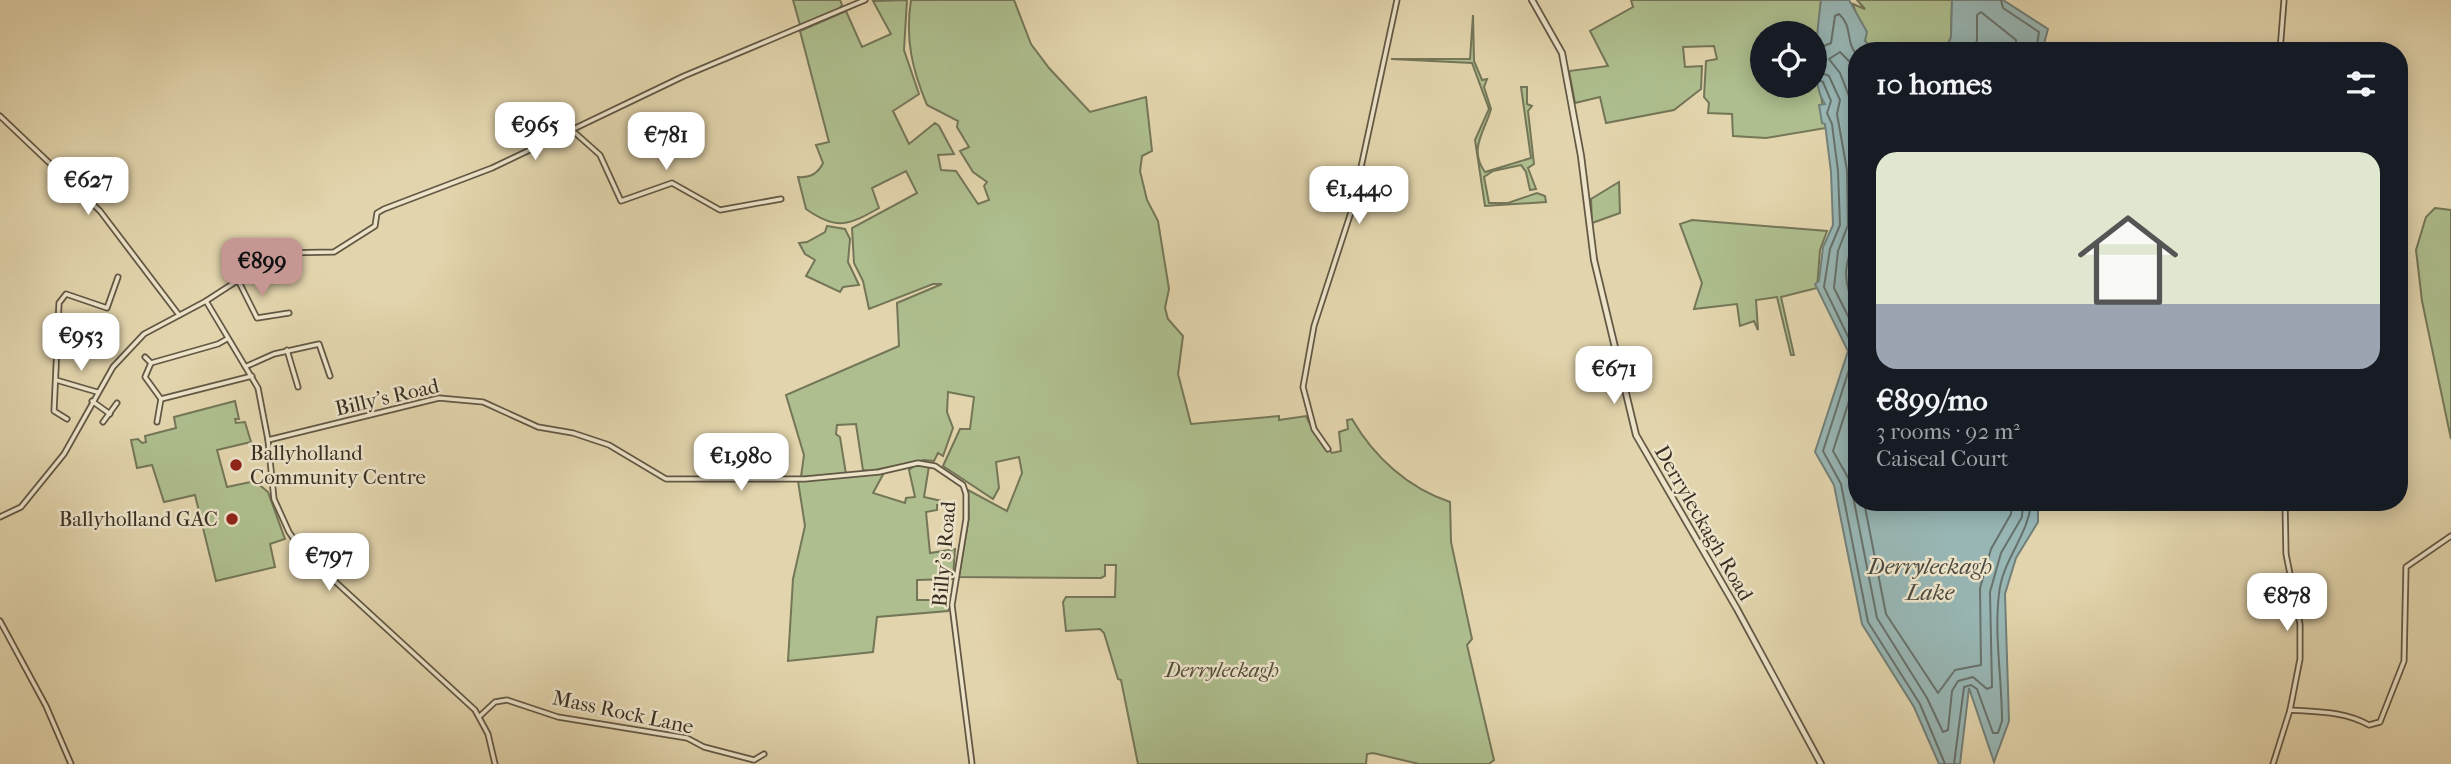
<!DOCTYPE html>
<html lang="en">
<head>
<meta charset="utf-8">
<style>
  :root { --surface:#171b24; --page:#20242c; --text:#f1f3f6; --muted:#9ea1a6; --accent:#c59692 }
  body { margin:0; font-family:"IM FELL French Canon",serif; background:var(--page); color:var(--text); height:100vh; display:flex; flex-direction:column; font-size:26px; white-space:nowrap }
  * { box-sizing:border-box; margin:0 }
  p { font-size:23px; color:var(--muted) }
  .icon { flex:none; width:38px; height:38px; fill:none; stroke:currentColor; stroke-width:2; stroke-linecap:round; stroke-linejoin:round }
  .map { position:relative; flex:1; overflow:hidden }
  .sheet { position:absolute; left:1848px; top:42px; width:560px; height:469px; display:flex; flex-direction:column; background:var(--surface); border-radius:28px; box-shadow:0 4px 18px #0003 }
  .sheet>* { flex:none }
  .tools { position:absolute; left:1750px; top:21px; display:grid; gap:14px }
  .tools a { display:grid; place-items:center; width:77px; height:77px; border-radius:50%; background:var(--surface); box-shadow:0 4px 18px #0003; font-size:35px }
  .price { position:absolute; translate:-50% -60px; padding:0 16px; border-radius:14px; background:#fff; color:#222; font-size:23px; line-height:46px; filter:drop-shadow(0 2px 4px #0008) }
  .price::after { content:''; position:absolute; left:50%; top:42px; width:21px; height:16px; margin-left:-10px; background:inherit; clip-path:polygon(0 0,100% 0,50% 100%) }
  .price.selected { background:var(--accent); color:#111 }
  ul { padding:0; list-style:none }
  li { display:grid; align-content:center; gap:14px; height:371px; padding:0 28px }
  li span { display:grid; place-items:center; height:217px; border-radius:21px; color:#555 }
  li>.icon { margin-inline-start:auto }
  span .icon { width:126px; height:126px; fill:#fffc; stroke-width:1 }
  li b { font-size:30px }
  h2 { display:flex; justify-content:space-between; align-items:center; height:84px; padding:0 28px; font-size:30px }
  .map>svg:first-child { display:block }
</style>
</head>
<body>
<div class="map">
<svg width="2451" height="764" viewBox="0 0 2451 764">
  <rect width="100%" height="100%" fill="#e2d4ac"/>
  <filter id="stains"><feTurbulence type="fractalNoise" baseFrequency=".00286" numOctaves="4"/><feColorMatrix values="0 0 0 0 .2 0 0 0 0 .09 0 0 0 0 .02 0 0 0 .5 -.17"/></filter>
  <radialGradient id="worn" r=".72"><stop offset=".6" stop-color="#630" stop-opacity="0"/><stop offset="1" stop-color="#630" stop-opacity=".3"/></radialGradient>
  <g fill="#aebe8e" stroke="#747658" stroke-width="2" fill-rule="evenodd">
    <path d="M793 0H840L842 5 839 9 800 25Z"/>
    <path d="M907 0 904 50 919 94 893 111 909 144 935 123 939 126 954 154 938 155 941 170 956 171 978 204 989 200 984 186 987 182 973 172 960 151 969 147 957 127 958 121 927 105C912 69 905 39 911 0H1014L1031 44 1049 68 1090 112 1146 97 1152 151 1142 156 1140 171 1147 200 1158 221 1169 289 1165 308 1168 319 1183 336 1178 374 1191 424 1279 416V420L1306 416 1315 434 1332 453 1341 451 1339 432 1348 429 1347 420 1352 419C1374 457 1408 488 1450 502L1451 542 1472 639 1467 645 1494 760 1489 764H1419L1373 753 1367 754 1366 764H1138L1121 680 1118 679 1104 633 1100 629 1066 631 1063 602 1066 597H1115L1116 565H1105V576L1101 578 959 577 969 517 968 490 1007 511 1022 473 1019 457 996 462 999 488 993 499 943 466 960 429H970L974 397 948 392 947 412 953 428 943 456 938 453 934 461 924 460 870 471 863 470 856 424 837 425 836 434 840 437 846 474 801 477 804 455 786 395 899 346 897 303 942 284H933L869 309 863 281 854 263 852 228 917 193 906 171 872 188 879 208C849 225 837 231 806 209L798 177C810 178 818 174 823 163L816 145 829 142 800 31 846 11 862 47 891 34 873 1Z"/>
    <path d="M1631 0H1821L1816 62 1826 128 1766 138 1733 136 1732 114 1708 113 1709 103 1704 97 1706 61 1717 59 1714 46 1683 47 1685 67 1702 66 1701 89 1674 110 1606 123 1600 97 1575 103 1569 71 1608 66 1590 31 1633 7ZM1762 33H1815V86H1762Z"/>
    <path d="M1857 0H1952L1951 37 1945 51H1875L1865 41 1853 4 1865 9Z"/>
    <path d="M1473 15 1474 61 1482 80 1487 79 1484 87 1491 109C1485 131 1468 149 1485 172L1531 158 1521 87H1527V104L1532 106 1528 111 1534 164 1528 168 1536 189 1530 190 1526 172 1521 165 1493 171 1484 177 1489 203H1508L1537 193 1545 196 1546 202 1485 206 1475 140 1489 109 1472 63 1391 59H1470Z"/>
    <path d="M1619 182 1620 213 1592 223 1591 199Z"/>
    <path d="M2435 208 2451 210V439L2422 301 2416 250 2426 217Z"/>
    <path d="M1692 220 1827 231 1820 250 1817 288 1781 297 1794 355H1791L1777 297 1756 300 1758 330 1754 321 1740 326 1737 304 1694 309 1702 283 1680 224Z"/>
    <path d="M827 226 845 229 850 239 848 262 859 285 843 287 840 292 806 276 815 260 805 254 799 243 807 242 825 232Z"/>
    <path d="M235 401 239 419H235L236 423 245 422 251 442 217 450 227 487 255 481 268 492 285 539 270 544 275 567 216 581 195 495 164 502 152 465 137 468 131 440 138 439 142 443 146 442 145 436 176 428 174 417Z"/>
    <path d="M914 466H929L924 497 946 502 937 505V510L926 512 930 553 955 549 953 579 917 580V600H950L948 611 877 617 873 652 788 661 793 579 805 526 798 481 885 471 873 493 905 503 906 498 915 497 909 470Z"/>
  </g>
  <g fill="#98b6b4" stroke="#72807a" stroke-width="2">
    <path d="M1821 0H1849L1867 32 1865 41 1875 51H1857V502H2038V522L2016 558 2005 594 2009 721 1994 762 1969 688 1960 764H1939L1914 707 1862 624 1834 485 1815 452 1848 351 1815 284 1819 281 1823 247 1833 225 1831 172 1825 124 1822 123 1819 105 1825 104C1809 82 1818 28 1821 0Z"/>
    <path d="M1952 0H2003L2048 29 2042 51H1945L1951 37Z"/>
  </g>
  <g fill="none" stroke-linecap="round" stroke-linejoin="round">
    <g stroke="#68726c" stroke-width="2">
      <path d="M2001 0 2003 8 2039 32 2036 51"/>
      <path d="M1815 50 1831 43 1835 16 1839 14C1853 26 1845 42 1857 55"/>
      <path d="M1974 51 1977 40V15L1981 12 2016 40V51"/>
      <path d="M1857 69 1840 52 1829 59 1840 73 1849 96 1857 163"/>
      <path d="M1815 70 1829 76 1840 100 1837 114 1847 170 1848 225 1838 251 1834 288 1857 334"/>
      <path d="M1815 78 1823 82 1831 101 1827 113 1832 124 1838 171 1840 225 1830 249 1824 287 1855 351 1823 451 1841 484 1868 622 1920 704 1945 764"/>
      <path d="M1857 235C1843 265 1842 282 1857 311"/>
      <path d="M1857 376 1833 451 1850 481 1877 618 1927 698 1943 732 1948 730 1952 691 1958 681 1973 677 1987 689 1992 687 1990 592 2001 553 2022 517 2023 502"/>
      <path d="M1864 502 1886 614 1938 693 1955 670 1981 665 1980 588 1991 549 2011 514 2012 502"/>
      <path d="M1954 764 1964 687 1971 685 1977 689 1993 733H1998L2002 721C2002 679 1994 635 1999 594 2002 560 2029 535 2031 502"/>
    </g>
    <defs>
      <g id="minor">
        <path d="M2280 51 2284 0"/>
        <path d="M0 116 100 211 179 315"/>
        <path d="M573 131 600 155 621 201 672 183 720 210 781 199"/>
        <path d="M238 280 257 318 289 313"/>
        <path d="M206 301 258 388 268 440 274 499 289 532 303 552 475 710 488 734 495 764"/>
        <path d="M59 348 91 351"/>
        <path d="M287 350 298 387"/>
        <path d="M145 357 151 363"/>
        <path d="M151 363 218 344 227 339"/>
        <path d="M151 363 145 377 161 399 157 422"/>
        <path d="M247 366 274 354 319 344 330 376"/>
        <path d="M56 380 97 392"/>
        <path d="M161 399 252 376"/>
        <path d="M92 401 110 414"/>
        <path d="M67 419 54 411 59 303 66 294 107 308 118 277"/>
        <path d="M103 422 117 403"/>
        <path d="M268 440 439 398 483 402 538 427 573 433 609 445 666 479H805L879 472 918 463 935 466 963 485 966 494V519L952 605 972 764"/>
        <path d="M1328 449 1314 429 1303 387 1314 326 1352 209 1397 0"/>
        <path d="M0 517 21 507 64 454 113 367 144 334 206 301 280 253 334 252 375 226 377 213 384 209 492 168 684 76 865 0"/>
        <path d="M0 621 46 706 71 764"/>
        <path d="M2290 710C2318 712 2344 711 2369 725L2380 722 2404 661 2406 567 2451 536"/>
        <path d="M480 716 495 702 507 700 558 717 687 738 704 747 754 760 764 754"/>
        <path d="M2273 764 2290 710 2300 659V624L2286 554 2285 502"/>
      </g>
      <path id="tertiary" d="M1532 0 1562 53 1581 156 1594 260 1636 435 1737 609 1821 764"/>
    </defs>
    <use href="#minor" stroke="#635845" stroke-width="7"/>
    <use href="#tertiary" stroke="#635845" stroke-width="8"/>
    <use href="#minor" stroke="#ece3c9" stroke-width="3.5"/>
    <use href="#tertiary" stroke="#ece3c9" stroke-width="4.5"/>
  </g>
  <g fill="#8f2418" stroke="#ece3c9" stroke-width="2.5">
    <circle cx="236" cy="465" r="7"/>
    <circle cx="232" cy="519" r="7"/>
  </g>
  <g text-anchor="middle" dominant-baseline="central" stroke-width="5" stroke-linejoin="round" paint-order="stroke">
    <g font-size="21" fill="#392f23" stroke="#ece3c9">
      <text transform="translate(387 397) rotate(-13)">Billy's Road</text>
      <text transform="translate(1704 523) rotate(60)">Derryleckagh Road</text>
      <text transform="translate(944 554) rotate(-85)">Billy's Road</text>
      <text transform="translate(623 712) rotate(12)">Mass Rock Lane</text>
    </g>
    <g font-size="21" fill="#392f23" stroke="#ece3c9" text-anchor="start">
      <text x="250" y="453">Ballyholland<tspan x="250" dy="24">Community Centre</tspan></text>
      <text x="218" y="519" text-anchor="end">Ballyholland GAC</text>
    </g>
    <g font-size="21" font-style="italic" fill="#504c38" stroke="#ece3c9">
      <text x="1222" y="670">Derryleckagh</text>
    </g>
    <g font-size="23" font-style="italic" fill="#4c4a40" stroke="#ece3c9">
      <text x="1930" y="566">Derryleckagh<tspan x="1930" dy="26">Lake</tspan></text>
    </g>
  </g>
  <rect width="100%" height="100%" filter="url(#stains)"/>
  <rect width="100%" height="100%" fill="url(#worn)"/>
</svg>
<div class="tools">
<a><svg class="icon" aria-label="locate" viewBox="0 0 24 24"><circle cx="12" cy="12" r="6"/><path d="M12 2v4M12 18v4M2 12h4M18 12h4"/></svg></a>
</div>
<b class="price" style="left:535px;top:162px">€965</b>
<b class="price" style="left:666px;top:172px">€781</b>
<b class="price" style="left:88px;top:217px">€627</b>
<b class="price" style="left:1359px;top:226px">€1,440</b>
<b class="price selected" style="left:262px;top:298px">€899</b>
<b class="price" style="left:81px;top:373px">€953</b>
<b class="price" style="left:1614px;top:406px">€671</b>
<b class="price" style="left:741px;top:493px">€1,980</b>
<b class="price" style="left:329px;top:593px">€797</b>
<b class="price" style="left:2287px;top:633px">€878</b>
<section class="sheet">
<h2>10 homes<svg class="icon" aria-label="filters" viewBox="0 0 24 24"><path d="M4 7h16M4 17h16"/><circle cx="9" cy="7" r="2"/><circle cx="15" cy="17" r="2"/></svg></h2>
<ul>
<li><span style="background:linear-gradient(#dfe7d0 70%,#9aa5b1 0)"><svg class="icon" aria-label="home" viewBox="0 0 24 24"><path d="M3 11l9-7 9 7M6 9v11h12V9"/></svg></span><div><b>€899/mo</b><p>3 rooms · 92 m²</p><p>Caiseal Court</p></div></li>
</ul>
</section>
</div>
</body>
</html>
